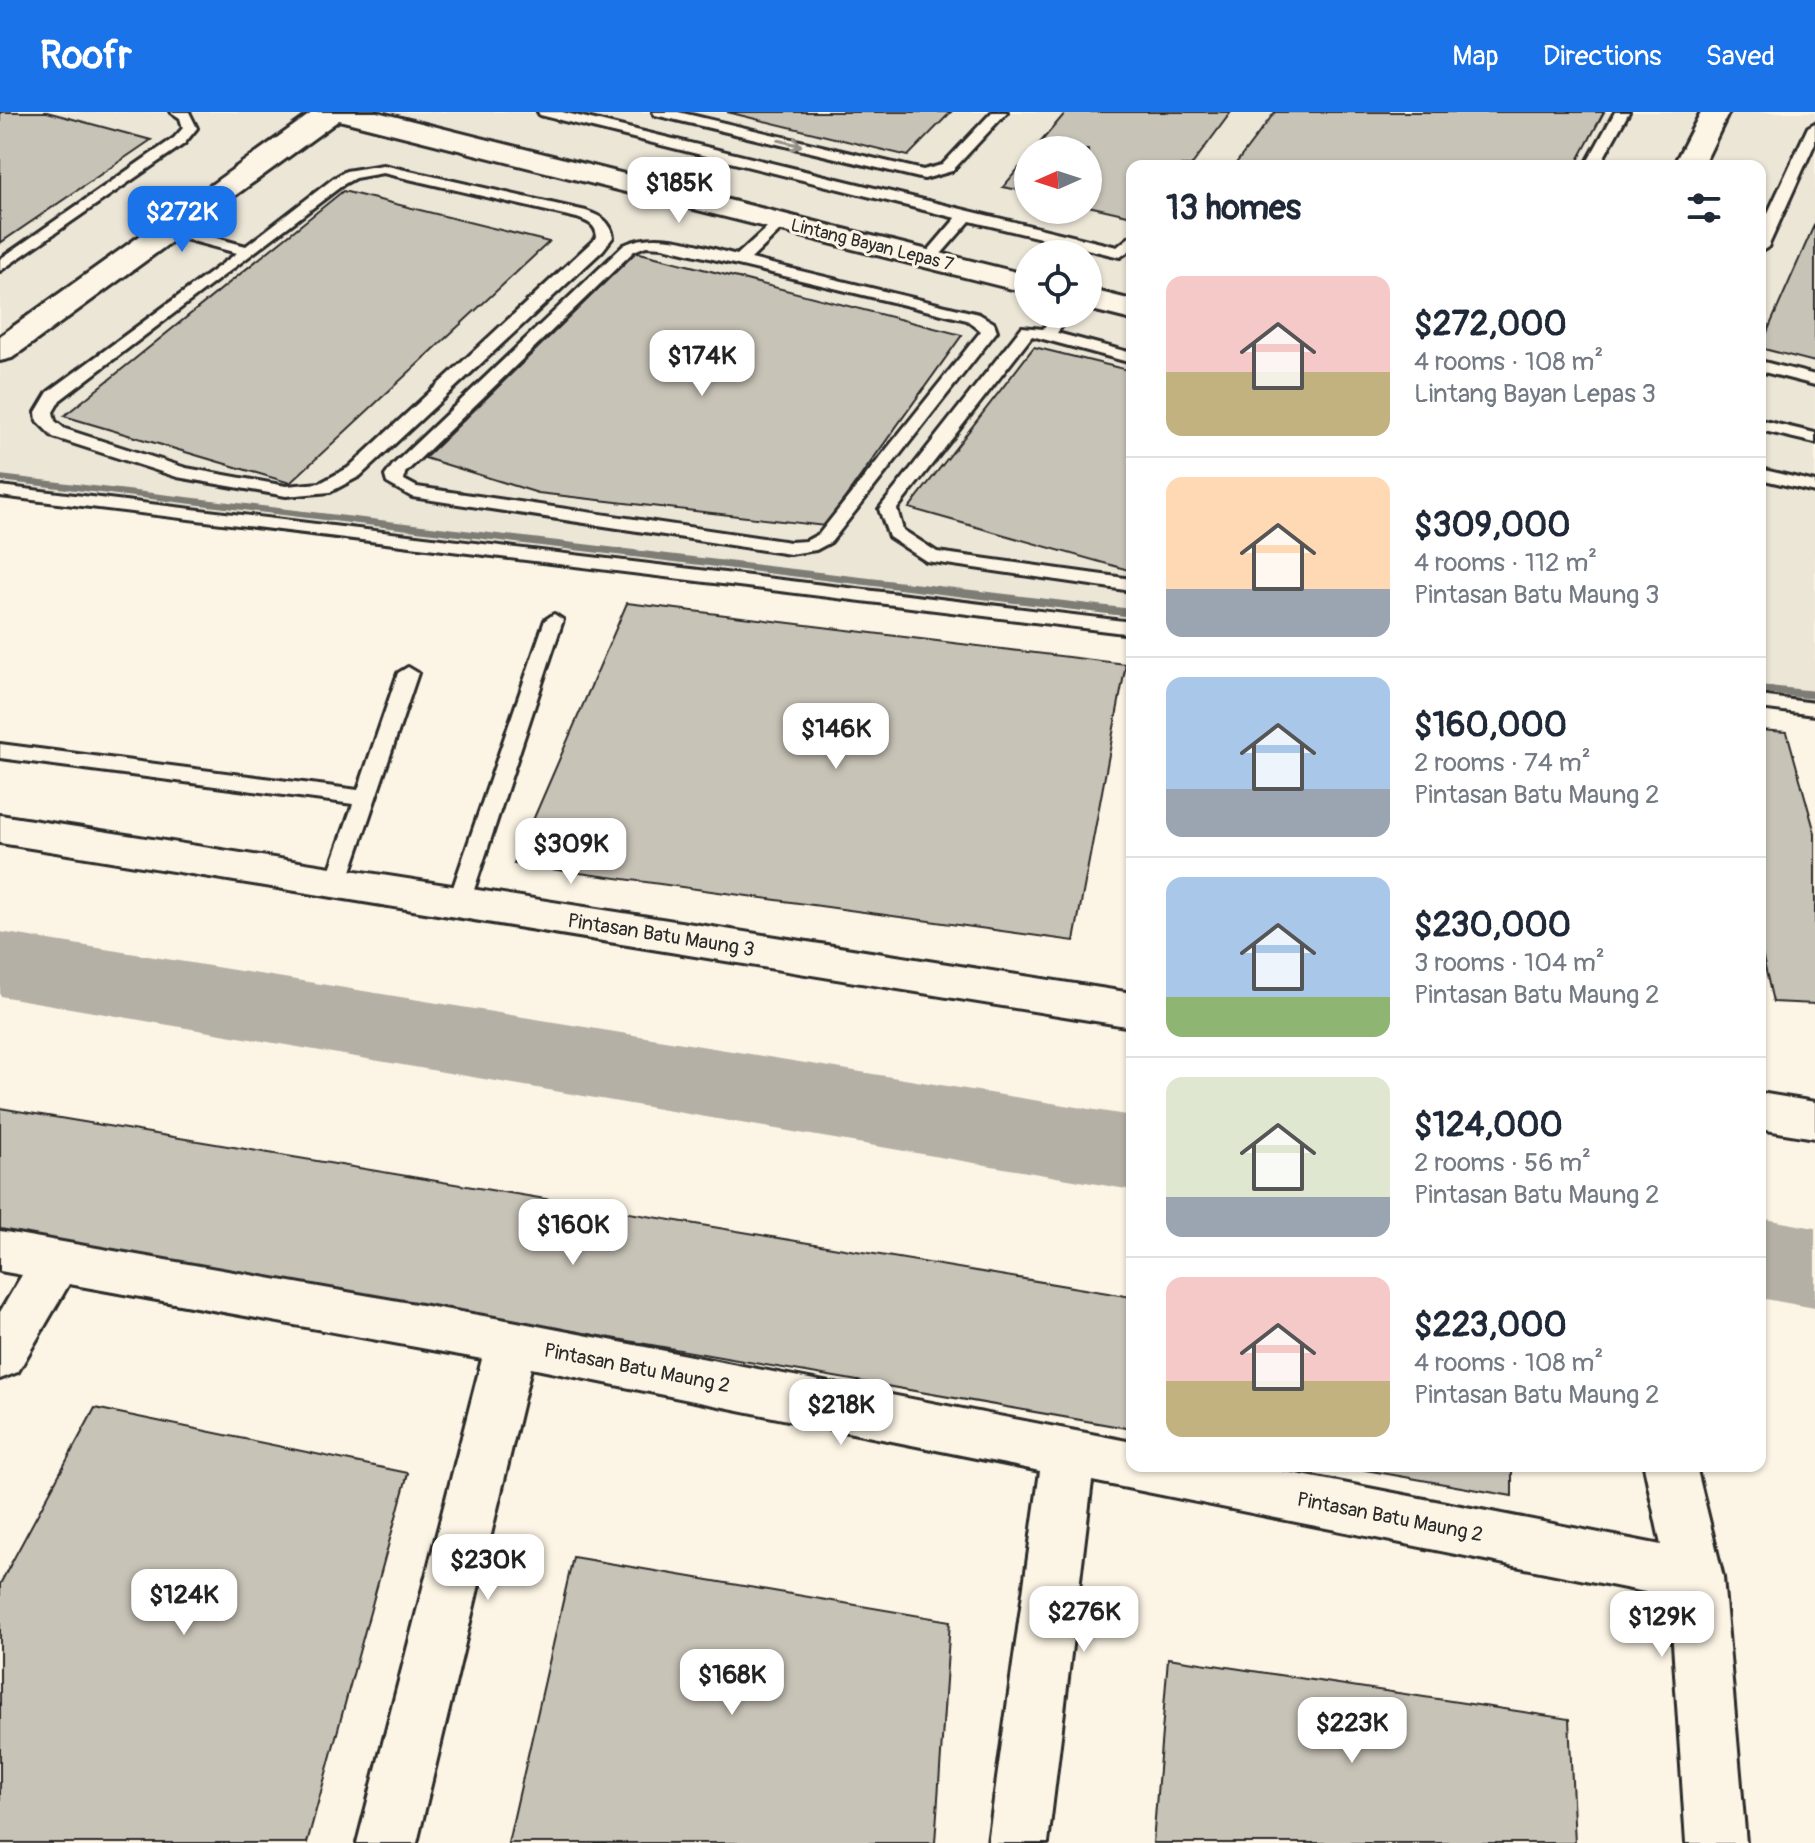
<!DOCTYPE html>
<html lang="en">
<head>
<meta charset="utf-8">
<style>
  :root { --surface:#fff; --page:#f2f2f3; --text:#1f2937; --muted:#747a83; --line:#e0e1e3; --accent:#1a73e8 }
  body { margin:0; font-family:Pangolin,sans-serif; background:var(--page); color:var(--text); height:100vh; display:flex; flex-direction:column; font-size:30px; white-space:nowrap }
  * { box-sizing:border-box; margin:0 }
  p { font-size:26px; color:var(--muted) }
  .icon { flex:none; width:44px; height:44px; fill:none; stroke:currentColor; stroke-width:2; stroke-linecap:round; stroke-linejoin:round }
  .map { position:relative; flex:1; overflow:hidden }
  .sheet { position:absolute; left:1126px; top:48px; width:640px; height:1312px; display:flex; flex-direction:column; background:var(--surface); border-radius:16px; box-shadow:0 2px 6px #0004 }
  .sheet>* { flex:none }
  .needle { width:52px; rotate:267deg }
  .controls { position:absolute; left:1014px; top:24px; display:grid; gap:16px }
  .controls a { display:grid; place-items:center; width:88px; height:88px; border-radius:50%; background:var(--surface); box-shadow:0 2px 6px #0004; font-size:40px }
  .price { position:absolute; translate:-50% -68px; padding:0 18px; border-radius:16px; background:#fff; color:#222; font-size:26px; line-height:52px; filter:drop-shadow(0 2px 4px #0008) }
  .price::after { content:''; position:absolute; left:50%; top:48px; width:24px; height:18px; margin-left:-12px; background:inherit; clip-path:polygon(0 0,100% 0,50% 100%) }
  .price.on { background:var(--accent); color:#fff }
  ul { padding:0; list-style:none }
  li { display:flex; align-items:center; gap:24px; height:200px; padding:0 40px }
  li+li { border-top:2px solid var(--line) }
  li span { display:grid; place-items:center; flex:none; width:224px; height:160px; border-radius:16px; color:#555 }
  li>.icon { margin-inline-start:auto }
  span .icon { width:96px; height:96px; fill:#fffc; stroke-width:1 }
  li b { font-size:34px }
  h2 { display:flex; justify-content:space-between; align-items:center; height:96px; padding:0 40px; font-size:34px }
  header { display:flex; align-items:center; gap:48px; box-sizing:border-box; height:112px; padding:0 40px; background:var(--accent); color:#fff }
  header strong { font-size:38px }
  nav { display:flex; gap:44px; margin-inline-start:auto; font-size:28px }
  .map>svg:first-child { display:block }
</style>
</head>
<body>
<header>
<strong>Roofr</strong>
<nav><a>Map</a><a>Directions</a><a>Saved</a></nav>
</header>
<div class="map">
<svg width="1815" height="1731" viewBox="0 0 1815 1731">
  <rect width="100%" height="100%" fill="#fcf5e5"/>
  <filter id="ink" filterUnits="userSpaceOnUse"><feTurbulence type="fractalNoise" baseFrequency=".0125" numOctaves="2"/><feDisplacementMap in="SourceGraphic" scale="16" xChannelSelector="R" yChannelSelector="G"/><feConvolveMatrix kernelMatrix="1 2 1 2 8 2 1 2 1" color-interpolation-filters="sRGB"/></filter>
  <g filter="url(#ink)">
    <path fill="#ece6d7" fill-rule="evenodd" d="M0 0H1815V580L1760 574V54H1132V505L0 380ZM1028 38H1088V98H1028ZM1028 142H1088V202H1028Z"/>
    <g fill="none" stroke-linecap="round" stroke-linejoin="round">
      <g fill="#7d7b74" fill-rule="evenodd">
        <path d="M0 363 1132 497V505L0 369Z"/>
        <path d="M1760 573 1815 579V587L1760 581Z"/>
      </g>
      <g fill="#b4b0a5" fill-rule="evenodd">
        <path d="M0 820 1132 1004V1078L0 884Z"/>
        <path d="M1760 1106 1815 1116V1196L1760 1186Z"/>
      </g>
    </g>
    <g fill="#c8c3b7" stroke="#2b2b2b" stroke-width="2">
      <path d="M0 0H47L151 28 0 131Z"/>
      <path d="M727 0H951L908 44Z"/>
      <path d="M1066 0H1231L1191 54H1132V104L1088 94V38H1034Z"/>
      <path d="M1275 0H1604L1575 54H1234Z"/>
      <path d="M1028 45V80L1003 75Z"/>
      <path d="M343 79 549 130 290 371 64 304Z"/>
      <path d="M1815 111V250L1760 236Z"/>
      <path d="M636 140 962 223 825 414 538 381 425 346Z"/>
      <path d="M1034 235 1132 259V459L909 396Z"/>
      <path d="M627 491 1126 552 1074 829 514 752Z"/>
      <path d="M1760 618 1787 620 1815 721V892L1773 890 1760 833Z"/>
      <path d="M1132 714V884H1130Z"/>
      <path d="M0 996 1132 1185V1317L0 1119Z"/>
      <path d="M95 1296 408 1361 307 1731H0V1472Z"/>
      <path d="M1343 1354H1512V1384Z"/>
      <path d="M573 1445 950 1509 935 1731H508Z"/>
      <path d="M1168 1546 1569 1607 1575 1731H1153Z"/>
    </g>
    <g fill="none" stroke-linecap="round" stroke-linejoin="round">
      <defs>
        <g id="service">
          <path d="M171 0H189L197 16 184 32 0 159V147L174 26 183 16 180 6Z"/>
          <path d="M538 0H562L1117 135 1132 123V137L1120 145 970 109 934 150 929 152 921 147 956 106 540 3Z"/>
          <path d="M653 0H678L923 58 942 53 992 0H1007L952 59 924 67 655 3Z"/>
          <path d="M1615 0H1629L1599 54H1585Z"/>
          <path d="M1815 11V31L1768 135 1760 140V118L1808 15Z"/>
          <path d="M383 53 586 99C600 104 611 109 613 125L603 138 360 364 330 380 286 384 177 365 53 325 37 309 36 300 48 280 237 141 163 121V115L168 113 246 134 334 66 346 59ZM383 61 577 106C588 110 596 112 597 125L348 356 320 371 286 374 186 356 65 317 55 309 53 300 60 288 344 72 355 66Z"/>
          <path d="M780 106 785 108V114L751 147 979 202 994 211 997 219 831 430 816 438 790 442 412 385 387 371 385 364 393 353 624 133C659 116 700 134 737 143L775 108ZM646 134 663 135 967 208 981 219 819 422 806 429 790 430 417 375 404 368 405 361 634 139Z"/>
          <path d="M1054 202H1070L1057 221 1132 241V251L1032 224 897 397 903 418 937 440 1132 467V479L926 449 889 425 879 397 1022 215 1043 217Z"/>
          <path d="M1760 249 1815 263V273L1760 259Z"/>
          <path d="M1760 308 1815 321V331L1760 318Z"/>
          <path d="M1760 357 1815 370V380L1760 367Z"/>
          <path d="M0 374 1132 510V522L0 384Z"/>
          <path d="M554 502 563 508 470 790 467 795H451L448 790 545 508Z"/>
          <path d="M408 555 418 561 347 771 343 776H329L325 771 353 692 0 646V632L358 678 398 561Z"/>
          <path d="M1760 584 1815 591V603L1760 596Z"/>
        </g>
        <g id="minor">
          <path d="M313 0H377L1028 163V181L339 8 12 246 0 249V224Z"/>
          <path d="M1701 0H1729L1703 54H1673Z"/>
          <path d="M1088 177 1132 188V208L1088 197Z"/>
          <path d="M0 1119 512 1209 1132 1330V1354H1256L1661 1433 1644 1354H1696L1723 1465 1746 1731H1686L1670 1485 1092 1369 1048 1731H988L1040 1359 531 1256 417 1731H357L482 1247 69 1172 18 1260 0 1267V1200L22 1163 0 1159Z"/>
        </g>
        <g id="tertiary">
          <path d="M0 703 1132 881V915L0 731Z"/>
          <path d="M1760 981 1815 990V1026L1760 1017Z"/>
        </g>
      </defs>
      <use href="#service" stroke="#2b2b2b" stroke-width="6"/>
      <use href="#minor" stroke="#2b2b2b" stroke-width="6"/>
      <use href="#tertiary" stroke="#2b2b2b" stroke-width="6"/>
      <use href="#service" fill="#fcf5e5" fill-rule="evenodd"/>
      <use href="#minor" fill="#fcf5e5" fill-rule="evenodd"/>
      <use href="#tertiary" fill="#fcf5e5" fill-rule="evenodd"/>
    </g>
    <defs><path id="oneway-shaft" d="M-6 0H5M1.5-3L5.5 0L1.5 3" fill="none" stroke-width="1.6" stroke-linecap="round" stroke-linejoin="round" transform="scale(2)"/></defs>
    <use stroke="#949088" href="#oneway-shaft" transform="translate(790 31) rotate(14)"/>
  </g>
  <g text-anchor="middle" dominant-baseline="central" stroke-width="6" stroke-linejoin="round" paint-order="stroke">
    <g font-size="18" fill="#2b2b2b" stroke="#fcf5e5">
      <text transform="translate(872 133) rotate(14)">Lintang Bayan Lepas 7</text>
    </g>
    <g font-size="20" fill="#2b2b2b" stroke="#fcf5e5">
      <text transform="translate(661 823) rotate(9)">Pintasan Batu Maung 3</text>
      <text transform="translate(637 1256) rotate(11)">Pintasan Batu Maung 2</text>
      <text transform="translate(1390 1405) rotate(11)">Pintasan Batu Maung 2</text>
    </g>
  </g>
</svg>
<div class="controls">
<a><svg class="needle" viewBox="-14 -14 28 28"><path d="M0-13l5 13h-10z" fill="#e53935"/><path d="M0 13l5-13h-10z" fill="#747a83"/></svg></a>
<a><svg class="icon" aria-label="locate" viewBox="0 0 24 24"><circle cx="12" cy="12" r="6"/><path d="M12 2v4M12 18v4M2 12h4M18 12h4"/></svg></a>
</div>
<b class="price" style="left:679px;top:113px">$185K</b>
<b class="price on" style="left:182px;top:142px">$272K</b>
<b class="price" style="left:702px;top:286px">$174K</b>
<b class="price" style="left:836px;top:659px">$146K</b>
<b class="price" style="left:571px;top:774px">$309K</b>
<b class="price" style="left:573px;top:1155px">$160K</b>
<b class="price" style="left:841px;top:1335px">$218K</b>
<b class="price" style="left:488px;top:1490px">$230K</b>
<b class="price" style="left:184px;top:1525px">$124K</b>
<b class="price" style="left:1084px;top:1542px">$276K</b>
<b class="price" style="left:1662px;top:1547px">$129K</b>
<b class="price" style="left:732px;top:1605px">$168K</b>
<b class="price" style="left:1352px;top:1653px">$223K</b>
<section class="sheet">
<h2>13 homes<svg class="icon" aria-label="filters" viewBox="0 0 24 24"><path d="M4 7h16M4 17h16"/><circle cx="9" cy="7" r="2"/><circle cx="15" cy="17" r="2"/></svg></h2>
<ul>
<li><span style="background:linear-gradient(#f6c9c9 60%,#c2b280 0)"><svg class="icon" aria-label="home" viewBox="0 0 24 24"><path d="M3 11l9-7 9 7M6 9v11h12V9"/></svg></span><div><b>$272,000</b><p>4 rooms · 108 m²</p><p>Lintang Bayan Lepas 3</p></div></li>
<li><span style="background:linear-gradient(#ffd9b3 70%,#9aa5b1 0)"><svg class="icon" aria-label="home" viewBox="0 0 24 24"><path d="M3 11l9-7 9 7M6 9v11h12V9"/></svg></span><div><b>$309,000</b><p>4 rooms · 112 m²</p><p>Pintasan Batu Maung 3</p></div></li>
<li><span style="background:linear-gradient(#a9c7e8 70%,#9aa5b1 0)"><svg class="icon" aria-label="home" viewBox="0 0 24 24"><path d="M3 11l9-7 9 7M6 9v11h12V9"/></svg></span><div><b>$160,000</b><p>2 rooms · 74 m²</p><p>Pintasan Batu Maung 2</p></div></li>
<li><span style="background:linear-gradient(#a9c7e8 75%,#8fb573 0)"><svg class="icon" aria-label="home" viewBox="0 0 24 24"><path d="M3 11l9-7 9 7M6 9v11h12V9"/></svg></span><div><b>$230,000</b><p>3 rooms · 104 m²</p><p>Pintasan Batu Maung 2</p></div></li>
<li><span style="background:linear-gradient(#dfe7d0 75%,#9aa5b1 0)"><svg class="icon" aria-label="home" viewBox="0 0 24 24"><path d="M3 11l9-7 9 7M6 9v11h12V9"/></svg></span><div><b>$124,000</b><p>2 rooms · 56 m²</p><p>Pintasan Batu Maung 2</p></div></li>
<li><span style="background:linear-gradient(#f6c9c9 65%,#c2b280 0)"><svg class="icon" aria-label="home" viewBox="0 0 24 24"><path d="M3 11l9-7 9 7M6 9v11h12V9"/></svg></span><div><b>$223,000</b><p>4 rooms · 108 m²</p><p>Pintasan Batu Maung 2</p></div></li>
</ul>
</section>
</div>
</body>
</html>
